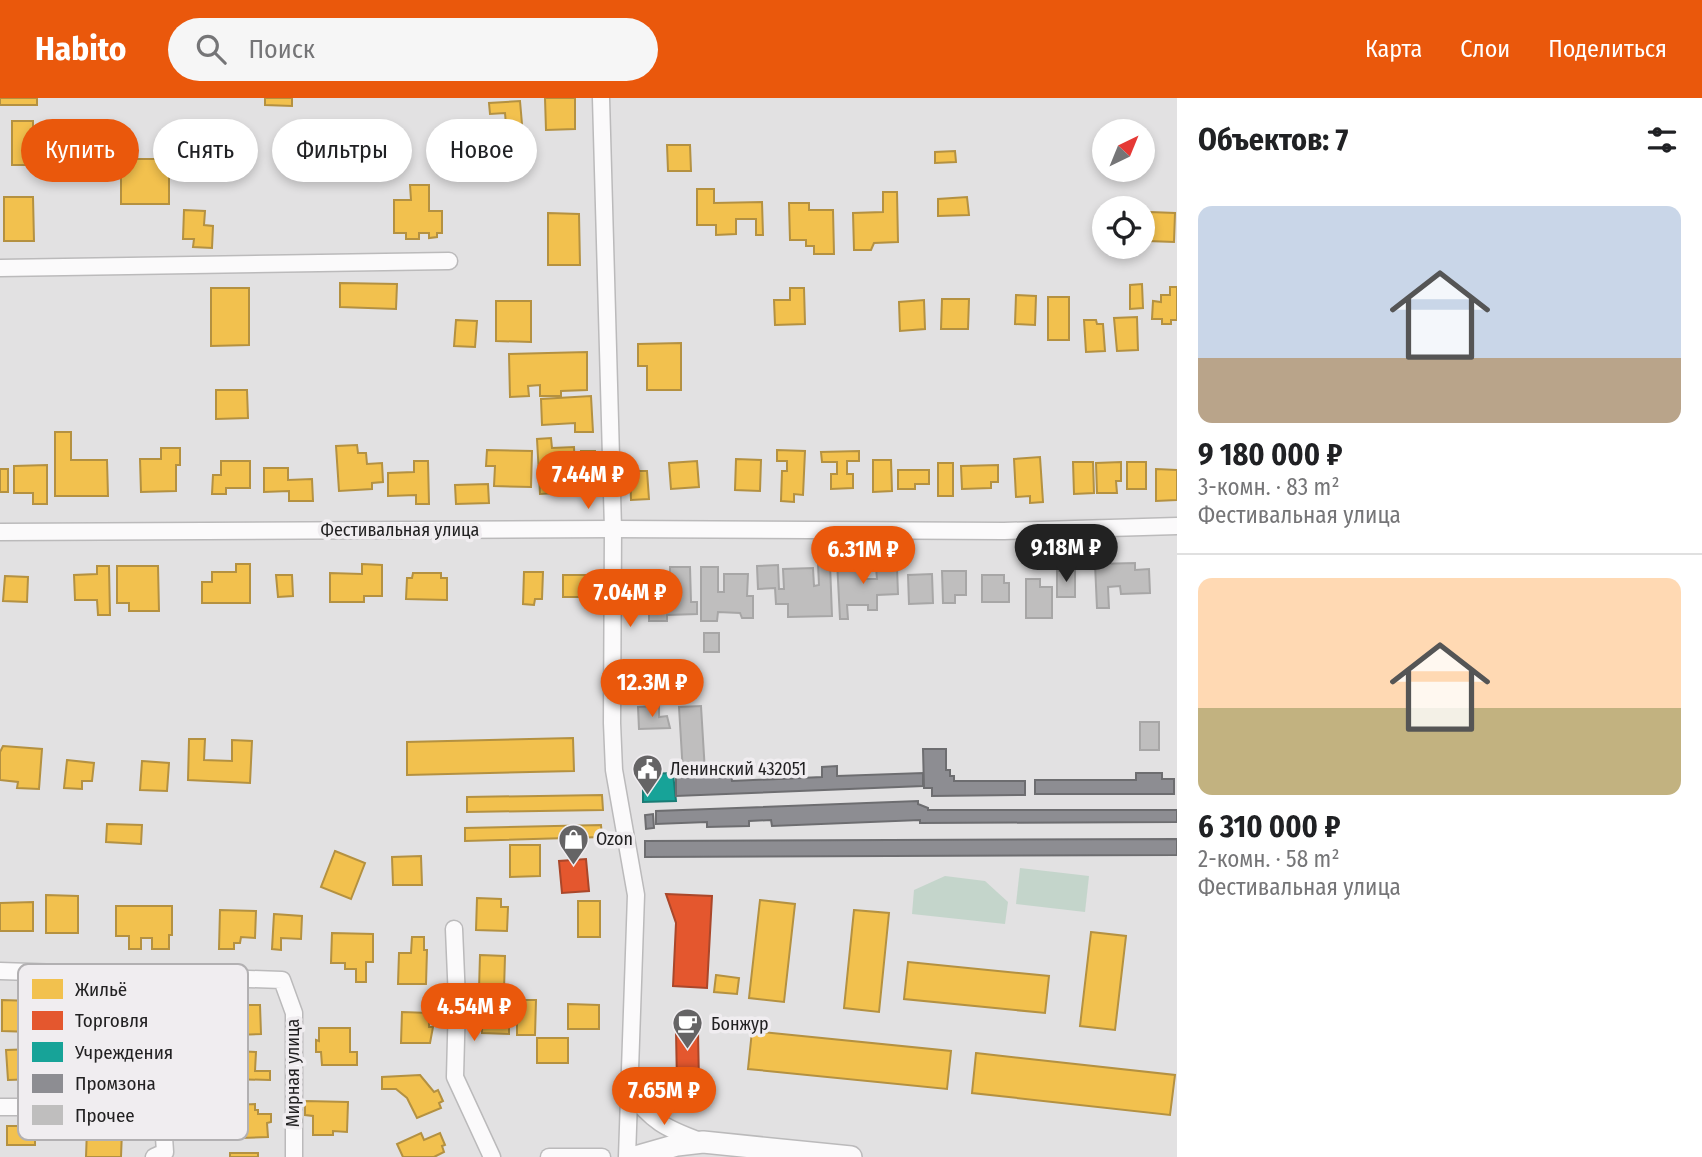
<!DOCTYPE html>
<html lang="ru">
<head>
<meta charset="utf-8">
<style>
  :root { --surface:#fff; --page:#f6f6f6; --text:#202124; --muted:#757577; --line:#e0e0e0; --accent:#ea580c }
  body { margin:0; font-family:"Fira Sans Condensed",sans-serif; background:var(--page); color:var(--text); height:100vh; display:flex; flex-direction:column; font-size:26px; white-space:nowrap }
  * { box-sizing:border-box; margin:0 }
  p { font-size:23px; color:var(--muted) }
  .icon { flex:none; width:38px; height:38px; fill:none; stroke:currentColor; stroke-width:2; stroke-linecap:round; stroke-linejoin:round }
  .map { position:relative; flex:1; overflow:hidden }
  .side { display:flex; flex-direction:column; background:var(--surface); width:525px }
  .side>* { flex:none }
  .banner { position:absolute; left:21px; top:21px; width:665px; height:63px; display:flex; gap:14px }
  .needle { width:46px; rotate:43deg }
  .fabs { position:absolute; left:1092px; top:21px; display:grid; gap:14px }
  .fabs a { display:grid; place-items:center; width:63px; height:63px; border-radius:50%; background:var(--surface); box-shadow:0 4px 10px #0003; font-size:35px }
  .price { position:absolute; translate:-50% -60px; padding:0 16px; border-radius:24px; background:var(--accent); color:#fff; font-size:23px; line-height:46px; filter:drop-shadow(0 2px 4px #0008) }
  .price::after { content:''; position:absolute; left:50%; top:42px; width:21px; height:16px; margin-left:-10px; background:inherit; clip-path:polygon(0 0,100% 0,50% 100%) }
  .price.current { background:#222; color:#fff }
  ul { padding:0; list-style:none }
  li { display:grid; align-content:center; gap:14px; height:371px; padding:0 21px }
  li+li { border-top:2px solid var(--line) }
  li span { display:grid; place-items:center; height:217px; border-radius:14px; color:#555 }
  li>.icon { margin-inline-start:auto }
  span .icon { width:126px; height:126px; fill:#fffc; stroke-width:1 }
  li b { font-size:30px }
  h2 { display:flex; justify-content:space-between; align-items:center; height:84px; padding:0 21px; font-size:30px }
  .tag { padding:0 24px; border-radius:32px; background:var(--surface); box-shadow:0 4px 10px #0003; font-size:24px; line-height:63px }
  .tag.current { background:var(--accent); color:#fff }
  header { display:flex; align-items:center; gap:42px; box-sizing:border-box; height:98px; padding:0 35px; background:var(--accent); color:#fff }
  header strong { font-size:33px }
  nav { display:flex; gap:38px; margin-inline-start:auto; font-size:24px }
  .search { width:490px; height:63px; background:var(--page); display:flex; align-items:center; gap:18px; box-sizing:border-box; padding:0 24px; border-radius:38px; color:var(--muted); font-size:26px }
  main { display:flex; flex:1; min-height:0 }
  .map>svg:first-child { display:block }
</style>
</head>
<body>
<header>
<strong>Habito</strong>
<div class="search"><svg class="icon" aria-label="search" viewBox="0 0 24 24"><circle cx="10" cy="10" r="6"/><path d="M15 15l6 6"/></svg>Поиск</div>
<nav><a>Карта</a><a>Слои</a><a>Поделиться</a></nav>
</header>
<main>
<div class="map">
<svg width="1177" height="1059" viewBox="0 0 1177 1059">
  <rect width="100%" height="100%" fill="#e2e1e2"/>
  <g fill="#c4d5cb">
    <path d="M1020 770 1089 778 1085 814 1016 806Z"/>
    <path d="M945 778 985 783 1008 804 1005 826 912 816 914 792Z"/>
  </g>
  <g fill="#f2c14e" stroke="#b49141" stroke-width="2">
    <rect x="0" y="0" width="37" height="7"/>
    <path d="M265 0H292V8L265 7Z"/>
    <path d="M545 0H575V31L546 32Z"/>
    <path d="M520 3 522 26 506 27 505 15 490 16 489 5Z"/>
    <rect x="12" y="23" width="21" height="44"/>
    <path d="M667 47H690L691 73H668Z"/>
    <path d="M955 53 956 64 935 65V54Z"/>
    <rect x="121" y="61" width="48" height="45"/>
    <path d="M410 87H429V113H442V135H437V139L429 140V135H419V141H406V135H394V102H411Z"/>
    <path d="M697 91H714V105L762 104 763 137H756V121H736V136L716 137V127H697Z"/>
    <path d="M883 94H897L898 144 874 145 871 152H854L853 115 883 114Z"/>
    <path d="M4 99H33L34 143H4Z"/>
    <path d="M967 99 969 117 938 118V101Z"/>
    <path d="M789 105H809V112H833L834 156H814V148H806V142H790Z"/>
    <path d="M184 112 205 113 204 127 213 128 212 150 193 149 194 141H183Z"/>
    <path d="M1150 114 1175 115 1174 144 1148 143Z"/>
    <path d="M548 115 579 116 580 167H548Z"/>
    <path d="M340 185 397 186 396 211 340 209Z"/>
    <path d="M1142 186 1143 210 1130 211V187Z"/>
    <path d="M1170 189H1177V222H1171V226H1162V221H1152L1153 203 1161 204V197H1170Z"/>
    <path d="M211 190H249V247L211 248Z"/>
    <path d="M790 190H804L805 226 775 227 774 202H790Z"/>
    <path d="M1016 197 1036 198 1035 227 1015 226Z"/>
    <rect x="1048" y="199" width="21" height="43"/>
    <path d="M942 201H969L968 231H941Z"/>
    <path d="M924 202 925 231 900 233 899 204Z"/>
    <path d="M496 203H531V244L496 243Z"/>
    <path d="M1137 219 1138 252 1117 253 1114 220Z"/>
    <path d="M456 222 477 223 475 249 454 248Z"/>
    <path d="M1084 222H1096L1097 226H1103L1105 253 1086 254Z"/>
    <path d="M681 245V292H647V268H638V246Z"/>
    <path d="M587 254V292L561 293V298H540V287L528 288 529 298 510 299 509 256Z"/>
    <path d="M216 292H247L248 320 216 321Z"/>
    <path d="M591 298 593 334H575V325L542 327 541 301Z"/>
    <path d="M55 334H71V362H107L108 398H55Z"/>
    <path d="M551 340 552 350 574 349 576 394 540 396 537 341Z"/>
    <path d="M357 347 358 355H366L367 366 382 365 383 384 372 385V391L339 393 336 348Z"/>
    <path d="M161 350H180V367H176V393L141 394 140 361H161Z"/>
    <path d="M487 352 532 353 531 389 494 388 495 368H486Z"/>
    <path d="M777 352 805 353 803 397 794 396V404L781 403 782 373H787V363H777Z"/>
    <path d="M581 353H595L596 376H582Z"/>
    <path d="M859 353V363H847V376H853V390L831 391V376H837V364H822L821 354Z"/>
    <path d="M1040 359 1043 404 1030 405V398L1016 399 1014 361Z"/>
    <path d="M736 361 761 362 760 393 735 392Z"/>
    <path d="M873 362H891L892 393 873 394Z"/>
    <path d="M221 363H250V390H226V396H212L213 377H221Z"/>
    <path d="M414 363H428L429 406H416V397L388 398V375L414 374Z"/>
    <path d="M697 363 699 389 671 391 669 365Z"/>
    <path d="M1073 364H1093L1094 395 1074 396Z"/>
    <path d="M1121 364V383H1116L1117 395H1097L1096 365Z"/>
    <rect x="1127" y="364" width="19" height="27"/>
    <rect x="938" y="365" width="15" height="33"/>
    <path d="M47 367V406H33V395H14V368Z"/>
    <path d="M998 367V384H991V390L962 391 961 368Z"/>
    <path d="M264 370H288V382L312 381 313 403H289V393L264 394Z"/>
    <rect x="0" y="371" width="8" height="23"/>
    <path d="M1156 371 1177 372V402L1156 403Z"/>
    <path d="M898 372H929V386H915V391H898Z"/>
    <path d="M630 373H647L649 401 631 402Z"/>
    <path d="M488 386 489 405 456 406 455 387Z"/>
    <path d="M236 466H250V505H202V484H212V474H236Z"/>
    <path d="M362 466 382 467V498H364V504H330V475L362 476Z"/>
    <path d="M97 468H109L110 517H98L97 502H75L74 477 97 476Z"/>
    <path d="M117 468H158L159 513H129V505H117Z"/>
    <path d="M524 474H543L542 501H535L534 507 523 506Z"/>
    <path d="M413 475H441V480H447V502L406 501 407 480H412Z"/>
    <path d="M276 477H292L293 498 278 499Z"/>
    <rect x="563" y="477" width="25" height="22"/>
    <path d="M5 478 28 479 27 504 3 503Z"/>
    <path d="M573 640 574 673 407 677V644Z"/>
    <path d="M189 641H205L204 662 232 663V642L252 643 250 685 188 682Z"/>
    <path d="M3 648 42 651 39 691 17 690 18 684 0 682V654Z"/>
    <path d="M67 662 94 665 92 683H82V691L64 690Z"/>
    <path d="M142 663 169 665 167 693 140 692Z"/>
    <path d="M602 697 603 712 467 714V699Z"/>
    <path d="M107 726 142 727 141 746 106 744Z"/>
    <path d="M601 727 602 739 465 743V730Z"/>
    <path d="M510 747H540V778L510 779Z"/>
    <path d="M335 753 365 765 351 801 321 789Z"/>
    <path d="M421 758 422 787H393L392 759Z"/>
    <path d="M46 797 78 798V835H46Z"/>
    <path d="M477 800 501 801V809H508L507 833 476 832Z"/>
    <path d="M760 802 795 806 784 904 749 900Z"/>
    <rect x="578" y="803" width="22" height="36"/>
    <path d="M33 804V833H0V805Z"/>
    <path d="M116 808H172V837H169V851H152V840H141V851H129V838H116Z"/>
    <path d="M220 812 256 813 255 840 241 839 240 845H234V851H219Z"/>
    <path d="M854 812 889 815 879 914 844 910Z"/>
    <path d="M274 816 302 818 301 841 281 840V852L272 851Z"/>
    <path d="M1091 834 1126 838 1115 932 1080 928Z"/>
    <path d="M332 835 373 836V864H366V884H356V871H345V865H331Z"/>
    <path d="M412 839H424V852H427L426 886H398L399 855H411Z"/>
    <path d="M480 857 505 858 504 892H479Z"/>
    <path d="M908 864 1049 878 1045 915 904 901Z"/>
    <path d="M716 877 739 880 737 896 714 894Z"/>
    <path d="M2 902 32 903 31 934 2 933Z"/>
    <path d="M517 902H536L535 937H517Z"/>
    <path d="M568 906 599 907V931H568Z"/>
    <path d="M236 907H260L261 936 237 937Z"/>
    <path d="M482 913H509V936L482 935Z"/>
    <path d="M402 914 429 915V929H433L430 945H401Z"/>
    <path d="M319 930H350V954H357V967H322L321 954H316V942L319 943Z"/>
    <path d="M752 933 951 953 947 991 748 971Z"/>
    <rect x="537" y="940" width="31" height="25"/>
    <path d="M228 945H236V953L256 954 255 973H270V982L228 981Z"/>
    <path d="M36 951 37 981 8 982 6 952Z"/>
    <path d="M976 955 1175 977 1170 1017 972 995Z"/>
    <path d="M420 977 434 994 438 992 443 1003 439 1005 441 1010 417 1020 407 1000 396 991H382V979Z"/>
    <path d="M305 1003 348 1004 347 1034 333 1033V1037H313V1018L305 1017Z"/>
    <path d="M255 1006V1012H258V1016H271V1024L267 1025 268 1039 241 1040V1032H237L236 1007Z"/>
    <rect x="7" y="1028" width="28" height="19"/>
    <path d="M87 1031 122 1033 121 1059H86Z"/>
    <path d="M421 1035 424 1042 440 1035 445 1047 442 1048 444 1054 434 1059H403L397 1046Z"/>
    <rect x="230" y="1055" width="28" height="4"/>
  </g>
  <g fill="#e4572e" stroke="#aa472a" stroke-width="2">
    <path d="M586 761 589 793 562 795 559 763Z"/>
    <path d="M666 796 712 798 707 890 673 888 676 825Z"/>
    <path d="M676 933H698L699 986H677Z"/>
  </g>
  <path fill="#17a398" stroke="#1a7c75" stroke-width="2" d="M673 675 676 703 643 704V688H648V676Z"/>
  <g fill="#8d8d92" stroke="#6d6d70" stroke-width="2">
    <path d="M923 651H946V672H950V678H954V683H1025V697L932 698V690H924Z"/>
    <path d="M837 668V678L923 675V688L676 698V678L731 676 732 683 822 679V669Z"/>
    <path d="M1136 675H1162V681H1174V696H1035V682H1136Z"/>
    <path d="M918 703V706L928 710V712H1177V724L920 725V722L772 728 771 722 749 723V728L707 729V724L656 726V713Z"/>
    <path d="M653 716 654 730 646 731 645 717Z"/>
    <path d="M1177 741V757L645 759V743Z"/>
  </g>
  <g fill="#bfbebe" stroke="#a7a6a6" stroke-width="2">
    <path d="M861 462 862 481H877L876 469H897L898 496 877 497V512H868V507H847L848 521H840L837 463Z"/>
    <path d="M1135 465V472L1149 471 1150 495 1121 496 1120 488 1108 489 1109 510H1097L1095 466Z"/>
    <path d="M818 466H830L832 518 788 519V506H776L775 490 758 491 757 468 778 467 779 491H784L783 471 813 470 814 488 819 487Z"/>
    <path d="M670 469H690L691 504H697V516L667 517V523H649V477H670Z"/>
    <path d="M701 469H718V494H724V476H748L747 498H753V520H742L740 515 718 514 717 523H701Z"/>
    <path d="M942 473H966V497H955V505H943Z"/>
    <rect x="1057" y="473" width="18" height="26"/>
    <path d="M932 476 933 505 909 506 908 477Z"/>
    <path d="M982 477H1004V485H1009V504H982Z"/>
    <path d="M1026 481H1040V489H1052V520H1026Z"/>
    <rect x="704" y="535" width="15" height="19"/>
    <path d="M659 608V619L667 618 670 630 639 631 638 609Z"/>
    <path d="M701 608 705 674 683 675 679 609Z"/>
    <rect x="1140" y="624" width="19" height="28"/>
  </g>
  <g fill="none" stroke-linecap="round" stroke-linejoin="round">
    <defs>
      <g id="minor">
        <path d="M601 0 613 431 612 625 614 672 636 797 627 1059"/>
        <path d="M0 170 449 163"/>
        <path d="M0 434 613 431 1004 433 1177 428"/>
        <path d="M454 831 457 902 455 979 492 1059"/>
        <path d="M0 873 282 882 294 915V1059"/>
        <path d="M630 993C650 1023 667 1031 700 1043"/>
        <path d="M0 1009H162L165 1054 154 1059"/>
        <path d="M549 1059H602"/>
      </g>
      <path id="secondary" d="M635 1059 677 1047 703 1044 851 1059"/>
    </defs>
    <use href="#minor" stroke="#bbbabb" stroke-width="19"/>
    <use href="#secondary" stroke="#bbbabb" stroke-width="24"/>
    <use href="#minor" stroke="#fbfafb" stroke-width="16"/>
    <use href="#secondary" stroke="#fbfafb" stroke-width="21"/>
  </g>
  <defs>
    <symbol id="civic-pin" viewBox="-11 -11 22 30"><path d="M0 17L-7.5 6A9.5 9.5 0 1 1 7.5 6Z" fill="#656465" stroke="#f0edf0"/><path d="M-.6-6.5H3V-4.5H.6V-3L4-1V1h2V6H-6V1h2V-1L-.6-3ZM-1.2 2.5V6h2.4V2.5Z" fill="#fff"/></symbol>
    <symbol id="shop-pin" viewBox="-11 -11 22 30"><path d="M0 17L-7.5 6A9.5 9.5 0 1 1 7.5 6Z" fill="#656465" stroke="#f0edf0"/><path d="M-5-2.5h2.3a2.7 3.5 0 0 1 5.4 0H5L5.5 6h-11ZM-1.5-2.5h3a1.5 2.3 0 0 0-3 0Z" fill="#fff"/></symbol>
    <symbol id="cafe-pin" viewBox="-11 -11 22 30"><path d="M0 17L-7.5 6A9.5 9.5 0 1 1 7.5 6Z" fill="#656465" stroke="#f0edf0"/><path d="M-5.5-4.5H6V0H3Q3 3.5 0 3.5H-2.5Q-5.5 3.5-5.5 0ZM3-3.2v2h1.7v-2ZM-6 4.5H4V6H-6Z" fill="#fff"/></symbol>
  </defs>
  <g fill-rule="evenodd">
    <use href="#civic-pin" x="630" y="654" width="35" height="47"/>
    <use href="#shop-pin" x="556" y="724" width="35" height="47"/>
    <use href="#cafe-pin" x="670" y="908" width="35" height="47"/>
  </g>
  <g text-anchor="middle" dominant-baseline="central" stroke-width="7" stroke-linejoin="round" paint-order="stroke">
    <g font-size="18" fill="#222122" stroke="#f0edf0">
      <text x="400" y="432">Фестивальная улица</text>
      <text transform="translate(293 975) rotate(-90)">Мирная улица</text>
    </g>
    <g font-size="18" fill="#222122" stroke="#f0edf0" text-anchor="start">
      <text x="670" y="671">Ленинский 432051</text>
      <text x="596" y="741">Ozon</text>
      <text x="711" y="926">Бонжур</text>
    </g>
  </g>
  <rect x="18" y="866" width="230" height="176" rx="10" fill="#f0edf0" stroke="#b2b0b2" stroke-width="2"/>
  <rect x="32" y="881" width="31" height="20" fill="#f2c14e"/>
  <rect x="32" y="913" width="31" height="19" fill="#e4572e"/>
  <rect x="32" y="944" width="31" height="20" fill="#17a398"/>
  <rect x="32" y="976" width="31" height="19" fill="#8d8d92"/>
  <rect x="32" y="1007" width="31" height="20" fill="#bfbebe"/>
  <g font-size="19" fill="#222122">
    <text x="75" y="898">Жильё</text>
    <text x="75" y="929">Торговля</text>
    <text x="75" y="961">Учреждения</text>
    <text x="75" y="992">Промзона</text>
    <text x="75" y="1024">Прочее</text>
  </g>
</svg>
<div class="fabs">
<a><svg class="needle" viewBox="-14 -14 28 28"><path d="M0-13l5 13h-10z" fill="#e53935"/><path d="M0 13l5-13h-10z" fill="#757577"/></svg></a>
<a><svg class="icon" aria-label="locate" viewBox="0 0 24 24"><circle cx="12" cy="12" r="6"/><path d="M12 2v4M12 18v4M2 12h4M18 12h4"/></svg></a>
</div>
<b class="price" style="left:588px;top:413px">7.44M ₽</b>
<b class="price current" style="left:1066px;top:486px">9.18M ₽</b>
<b class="price" style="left:863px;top:488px">6.31M ₽</b>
<b class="price" style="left:630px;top:531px">7.04M ₽</b>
<b class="price" style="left:652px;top:621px">12.3M ₽</b>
<b class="price" style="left:474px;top:945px">4.54M ₽</b>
<b class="price" style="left:664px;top:1029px">7.65M ₽</b>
<div class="banner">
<a class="tag current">Купить</a>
<a class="tag">Снять</a>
<a class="tag">Фильтры</a>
<a class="tag">Новое</a>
</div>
</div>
<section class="side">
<h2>Объектов: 7<svg class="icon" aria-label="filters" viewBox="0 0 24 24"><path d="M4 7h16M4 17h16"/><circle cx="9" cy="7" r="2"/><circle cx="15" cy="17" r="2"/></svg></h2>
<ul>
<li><span style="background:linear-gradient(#c9d6e8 70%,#b9a48a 0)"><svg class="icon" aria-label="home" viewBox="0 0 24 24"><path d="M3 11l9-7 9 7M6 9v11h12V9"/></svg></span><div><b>9 180 000 ₽</b><p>3-комн. · 83 m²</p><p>Фестивальная улица</p></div></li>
<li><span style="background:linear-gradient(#ffd9b3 60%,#c2b280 0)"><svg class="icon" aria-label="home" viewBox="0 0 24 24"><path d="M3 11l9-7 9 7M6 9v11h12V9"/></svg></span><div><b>6 310 000 ₽</b><p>2-комн. · 58 m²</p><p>Фестивальная улица</p></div></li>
</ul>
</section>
</main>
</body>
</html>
